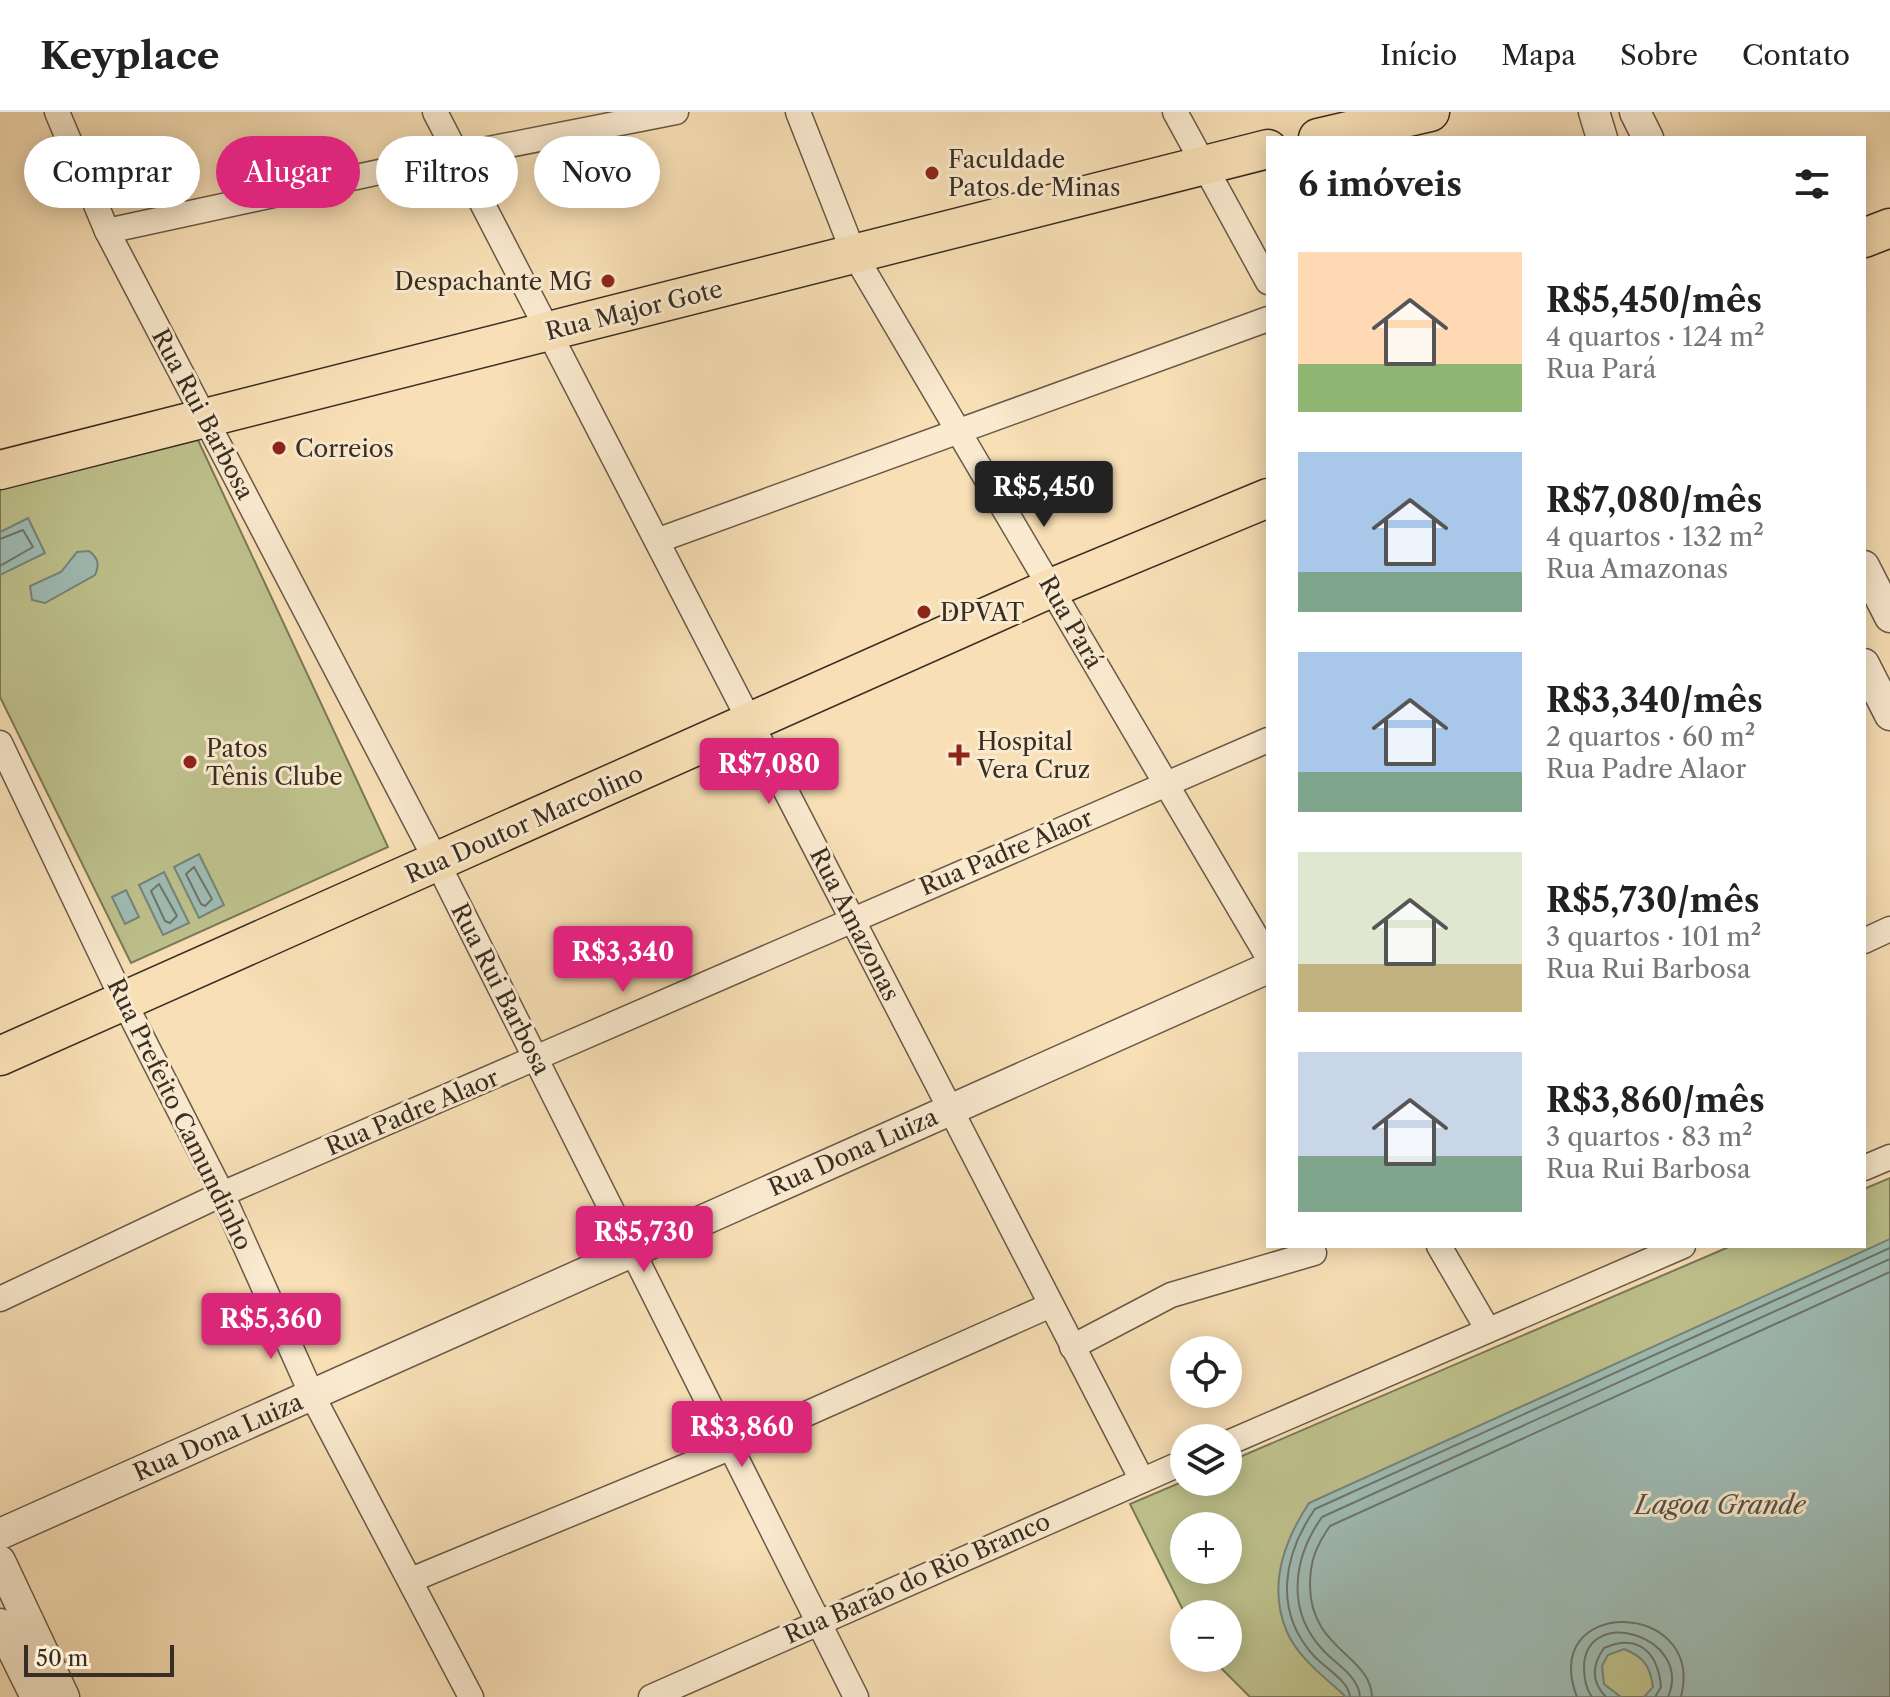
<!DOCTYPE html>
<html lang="pt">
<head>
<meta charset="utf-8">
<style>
  :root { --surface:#fff; --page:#f6f6f6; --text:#222; --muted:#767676; --line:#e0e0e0; --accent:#db2777 }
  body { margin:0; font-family:"Libre Caslon Text",serif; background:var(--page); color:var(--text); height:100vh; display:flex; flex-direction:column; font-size:30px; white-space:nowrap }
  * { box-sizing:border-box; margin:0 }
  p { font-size:26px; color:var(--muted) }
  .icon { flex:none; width:44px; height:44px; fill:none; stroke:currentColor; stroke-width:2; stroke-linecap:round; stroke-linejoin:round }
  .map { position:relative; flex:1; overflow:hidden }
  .drawer { position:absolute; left:1266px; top:24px; width:600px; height:1112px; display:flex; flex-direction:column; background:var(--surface); border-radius:0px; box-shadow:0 4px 20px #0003 }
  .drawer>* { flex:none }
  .hud { position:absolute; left:24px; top:24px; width:760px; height:72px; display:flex; gap:16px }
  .controls { position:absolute; left:1170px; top:1224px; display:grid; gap:16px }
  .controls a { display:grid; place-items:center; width:72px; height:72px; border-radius:50%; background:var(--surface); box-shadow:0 4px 20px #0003; font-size:40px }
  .scale { position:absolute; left:24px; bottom:20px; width:150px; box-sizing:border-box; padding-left:8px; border:4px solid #382e23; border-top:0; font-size:22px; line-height:28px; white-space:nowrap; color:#382e23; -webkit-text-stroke:6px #faeacf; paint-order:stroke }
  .price { position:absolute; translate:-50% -68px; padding:0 18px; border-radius:8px; background:var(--accent); color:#fff; font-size:26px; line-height:52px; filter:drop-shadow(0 2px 4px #0008) }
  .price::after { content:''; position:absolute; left:50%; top:48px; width:24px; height:18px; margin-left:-12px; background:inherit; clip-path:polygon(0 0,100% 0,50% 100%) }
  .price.current { background:#222; color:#fff }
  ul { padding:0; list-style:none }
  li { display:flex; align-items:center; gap:24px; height:200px; padding:0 32px }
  li span { display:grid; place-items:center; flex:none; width:224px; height:160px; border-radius:0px; color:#555 }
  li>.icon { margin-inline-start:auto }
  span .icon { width:96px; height:96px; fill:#fffc; stroke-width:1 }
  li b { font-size:34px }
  h2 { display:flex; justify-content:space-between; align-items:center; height:96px; padding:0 32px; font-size:34px }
  .pill { padding:0 28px; border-radius:36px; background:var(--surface); box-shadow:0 4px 20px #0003; font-size:28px; line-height:72px }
  .pill.current { background:var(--accent); color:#fff }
  header { display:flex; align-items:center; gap:48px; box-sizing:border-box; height:112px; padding:0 40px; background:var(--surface); border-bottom:2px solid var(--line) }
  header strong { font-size:38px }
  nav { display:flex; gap:44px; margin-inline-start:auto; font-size:28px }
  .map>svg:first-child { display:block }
</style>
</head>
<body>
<header>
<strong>Keyplace</strong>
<nav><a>Início</a><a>Mapa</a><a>Sobre</a><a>Contato</a></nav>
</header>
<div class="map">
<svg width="1890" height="1585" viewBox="0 0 1890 1585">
  <rect width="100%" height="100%" fill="#f8dfb5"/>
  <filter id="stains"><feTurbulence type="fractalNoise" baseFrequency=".0025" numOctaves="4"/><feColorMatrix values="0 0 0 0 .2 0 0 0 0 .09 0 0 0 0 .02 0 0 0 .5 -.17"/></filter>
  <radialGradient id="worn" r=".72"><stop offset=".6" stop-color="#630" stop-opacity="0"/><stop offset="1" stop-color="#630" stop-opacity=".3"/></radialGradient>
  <g fill="#bec18c" stroke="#7b7858" stroke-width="2" fill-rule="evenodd">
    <path d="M198 328 388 735 131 851 0 585V377Z"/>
    <path d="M1890 1066V1585H1250L1211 1546H1228V1502H1185L1130 1392 1184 1369 1228 1370V1350L1731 1134H1864V1077ZM1184 1414H1228V1458H1184Z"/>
  </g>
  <g fill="#9fbcb4" stroke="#76837a" stroke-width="2">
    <path d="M28 406 45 441 0 463V420Z"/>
    <path d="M89 439C98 446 100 452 95 463L45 491 32 488 30 474 61 460 77 440Z"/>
    <path d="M199 742 224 793 199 806 174 755Z"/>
    <path d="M164 760 189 811 163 823 139 773Z"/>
    <path d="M126 778 139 805 125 812 112 785Z"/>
    <path d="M1890 1127V1585H1644L1653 1575C1650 1554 1644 1545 1624 1537L1608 1543 1602 1554 1604 1572 1621 1585H1346C1326 1566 1298 1546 1287 1520 1267 1474 1284 1429 1309 1391Z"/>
  </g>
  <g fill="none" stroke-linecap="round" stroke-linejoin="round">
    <g stroke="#6c756c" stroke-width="2">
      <path d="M0 427 23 418 33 435 0 454"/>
      <path d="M194 755 212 787 205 794 201 792 186 762Z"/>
      <path d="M159 772 177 804 170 811 165 809 151 779Z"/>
      <path d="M1350 1585C1349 1569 1325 1556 1314 1544 1273 1499 1283 1443 1315 1397L1890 1136"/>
      <path d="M1360 1585C1359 1564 1335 1552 1322 1537 1286 1498 1293 1446 1322 1405L1890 1147"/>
      <path d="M1372 1585C1371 1543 1310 1538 1310 1473 1310 1449 1316 1434 1330 1414L1890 1160"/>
      <path d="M1577 1585C1538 1483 1706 1487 1681 1585"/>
      <path d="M1592 1585C1586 1577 1584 1566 1584 1555 1585 1492 1694 1524 1668 1585"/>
      <path d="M1606 1585C1591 1570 1592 1553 1604 1536 1638 1521 1658 1540 1661 1575L1655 1585"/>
    </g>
    <defs>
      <g id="minor">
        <path d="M57 0 107 119 437 750 856 1585"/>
        <path d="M435 0C673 455 905 913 1142 1368"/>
        <path d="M798 0 854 142 1268 845"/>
        <path d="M1175 0 1268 170"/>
        <path d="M107 119 458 43 676 0"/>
        <path d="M659 428 1268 207"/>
        <path d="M0 631 122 886 222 1082 312 1283 471 1585"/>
        <path d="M1864 829 1890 817"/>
        <path d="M1864 1056 1890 1045"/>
        <path d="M1439 1134 1488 1218"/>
        <path d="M0 1187 222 1082 1268 628"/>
        <path d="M1072 1235 1171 1183 1314 1141"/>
        <path d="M1228 1331 1683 1134"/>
        <path d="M411 1468 732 1335 1051 1193"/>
        <path d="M651 1585 1184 1350"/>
      </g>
      <g id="tertiary">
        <path d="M1594 0 1602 26"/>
        <path d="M1635 0 1648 26"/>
        <path d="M1864 454 1890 505"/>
        <path d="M1864 552 1890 603"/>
        <path d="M0 1422 1268 856"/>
        <path d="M0 1449 64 1585"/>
        <path d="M0 1512 36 1585"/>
      </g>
      <g id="primary">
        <path d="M1318 26 1430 0"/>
        <path d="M1864 126 1890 116"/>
        <path d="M0 358 1268 37"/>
        <path d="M0 944 1051 476 1268 386"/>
      </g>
    </defs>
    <use href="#minor" stroke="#685a48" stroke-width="27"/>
    <use href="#tertiary" stroke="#685a48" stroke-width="33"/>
    <use href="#primary" stroke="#382e23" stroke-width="41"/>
    <use href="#minor" stroke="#faeacf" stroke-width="24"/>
    <use href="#tertiary" stroke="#faeacf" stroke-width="30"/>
    <use href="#primary" stroke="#f8dfb5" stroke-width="38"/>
  </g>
  <g fill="#8f2418" stroke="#faeacf" stroke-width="3">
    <circle cx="932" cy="61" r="8"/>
    <circle cx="608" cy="169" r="8"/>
    <circle cx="279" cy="336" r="8"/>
    <circle cx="924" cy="500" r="8"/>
    <path d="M955 631h8v8h8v8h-8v8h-8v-8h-8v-8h8z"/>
    <circle cx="190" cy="650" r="8"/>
  </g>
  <g text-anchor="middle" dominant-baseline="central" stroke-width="6" stroke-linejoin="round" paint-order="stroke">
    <g font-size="24" fill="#382e23" stroke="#faeacf" text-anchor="start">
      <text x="948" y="47">Faculdade<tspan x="948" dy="28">Patos de Minas</tspan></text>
      <text x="592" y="169" text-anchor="end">Despachante MG</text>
      <text x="295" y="336">Correios</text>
      <text x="940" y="500">DPVAT</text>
      <text x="977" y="629">Hospital<tspan x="977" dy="28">Vera Cruz</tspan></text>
      <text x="206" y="636">Patos<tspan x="206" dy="28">Tênis Clube</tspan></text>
    </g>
    <g font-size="24" fill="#382e23" stroke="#faeacf">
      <text transform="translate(634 198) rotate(-14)">Rua Major Gote</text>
      <text transform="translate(203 302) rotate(62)">Rua Rui Barbosa</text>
      <text transform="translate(1071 510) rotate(60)">Rua Pará</text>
      <text transform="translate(524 712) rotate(-24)">Rua Doutor Marcolino</text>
      <text transform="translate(1006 740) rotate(-23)">Rua Padre Alaor</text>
      <text transform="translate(855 812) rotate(63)">Rua Amazonas</text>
      <text transform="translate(501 877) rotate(63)">Rua Rui Barbosa</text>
      <text transform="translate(412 1000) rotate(-23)">Rua Padre Alaor</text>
      <text transform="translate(180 1002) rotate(64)">Rua Prefeito Camundinho</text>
      <text transform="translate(853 1040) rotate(-24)">Rua Dona Luiza</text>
      <text transform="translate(218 1325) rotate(-24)">Rua Dona Luiza</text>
      <text transform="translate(917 1466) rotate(-24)">Rua Barão do Rio Branco</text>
    </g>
    <g font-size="26" font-style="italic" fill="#525247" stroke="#faeacf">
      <text x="1720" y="1393">Lagoa Grande</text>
    </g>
  </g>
  <rect width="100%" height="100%" filter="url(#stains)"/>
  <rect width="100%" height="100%" fill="url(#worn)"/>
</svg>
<div class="controls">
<a><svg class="icon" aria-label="locate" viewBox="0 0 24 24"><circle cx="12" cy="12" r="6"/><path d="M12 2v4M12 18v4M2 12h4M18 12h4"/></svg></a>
<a><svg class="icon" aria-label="layers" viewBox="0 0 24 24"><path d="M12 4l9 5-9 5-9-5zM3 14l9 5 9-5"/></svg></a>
<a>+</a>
<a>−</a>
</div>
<div class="scale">50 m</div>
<b class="price current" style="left:1044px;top:417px">R$5,450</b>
<b class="price" style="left:769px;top:694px">R$7,080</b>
<b class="price" style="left:623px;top:882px">R$3,340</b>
<b class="price" style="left:644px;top:1162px">R$5,730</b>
<b class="price" style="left:271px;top:1249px">R$5,360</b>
<b class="price" style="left:742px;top:1357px">R$3,860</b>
<div class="hud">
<a class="pill">Comprar</a>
<a class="pill current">Alugar</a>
<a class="pill">Filtros</a>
<a class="pill">Novo</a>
</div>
<section class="drawer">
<h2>6 imóveis<svg class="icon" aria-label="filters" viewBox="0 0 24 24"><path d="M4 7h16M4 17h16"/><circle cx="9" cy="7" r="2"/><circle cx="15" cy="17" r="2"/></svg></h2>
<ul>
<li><span style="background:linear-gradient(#ffd9b3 70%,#8fb573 0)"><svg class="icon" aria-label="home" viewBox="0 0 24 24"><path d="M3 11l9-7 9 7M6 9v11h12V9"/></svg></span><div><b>R$5,450/mês</b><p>4 quartos · 124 m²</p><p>Rua Pará</p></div></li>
<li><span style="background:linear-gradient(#a9c7e8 75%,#7fa58c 0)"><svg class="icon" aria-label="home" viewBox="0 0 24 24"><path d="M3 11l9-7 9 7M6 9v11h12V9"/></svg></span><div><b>R$7,080/mês</b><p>4 quartos · 132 m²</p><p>Rua Amazonas</p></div></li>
<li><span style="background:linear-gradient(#a9c7e8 75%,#7fa58c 0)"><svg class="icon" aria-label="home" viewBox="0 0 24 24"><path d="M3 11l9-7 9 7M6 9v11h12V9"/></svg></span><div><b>R$3,340/mês</b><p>2 quartos · 60 m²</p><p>Rua Padre Alaor</p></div></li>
<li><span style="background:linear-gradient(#dfe7d0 70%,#c2b280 0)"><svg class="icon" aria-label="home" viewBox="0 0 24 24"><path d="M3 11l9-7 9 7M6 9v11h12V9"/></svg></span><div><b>R$5,730/mês</b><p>3 quartos · 101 m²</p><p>Rua Rui Barbosa</p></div></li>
<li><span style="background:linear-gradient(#c9d6e8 65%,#7fa58c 0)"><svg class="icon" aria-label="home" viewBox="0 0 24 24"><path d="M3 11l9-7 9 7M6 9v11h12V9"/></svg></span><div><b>R$3,860/mês</b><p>3 quartos · 83 m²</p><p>Rua Rui Barbosa</p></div></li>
</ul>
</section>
</div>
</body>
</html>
